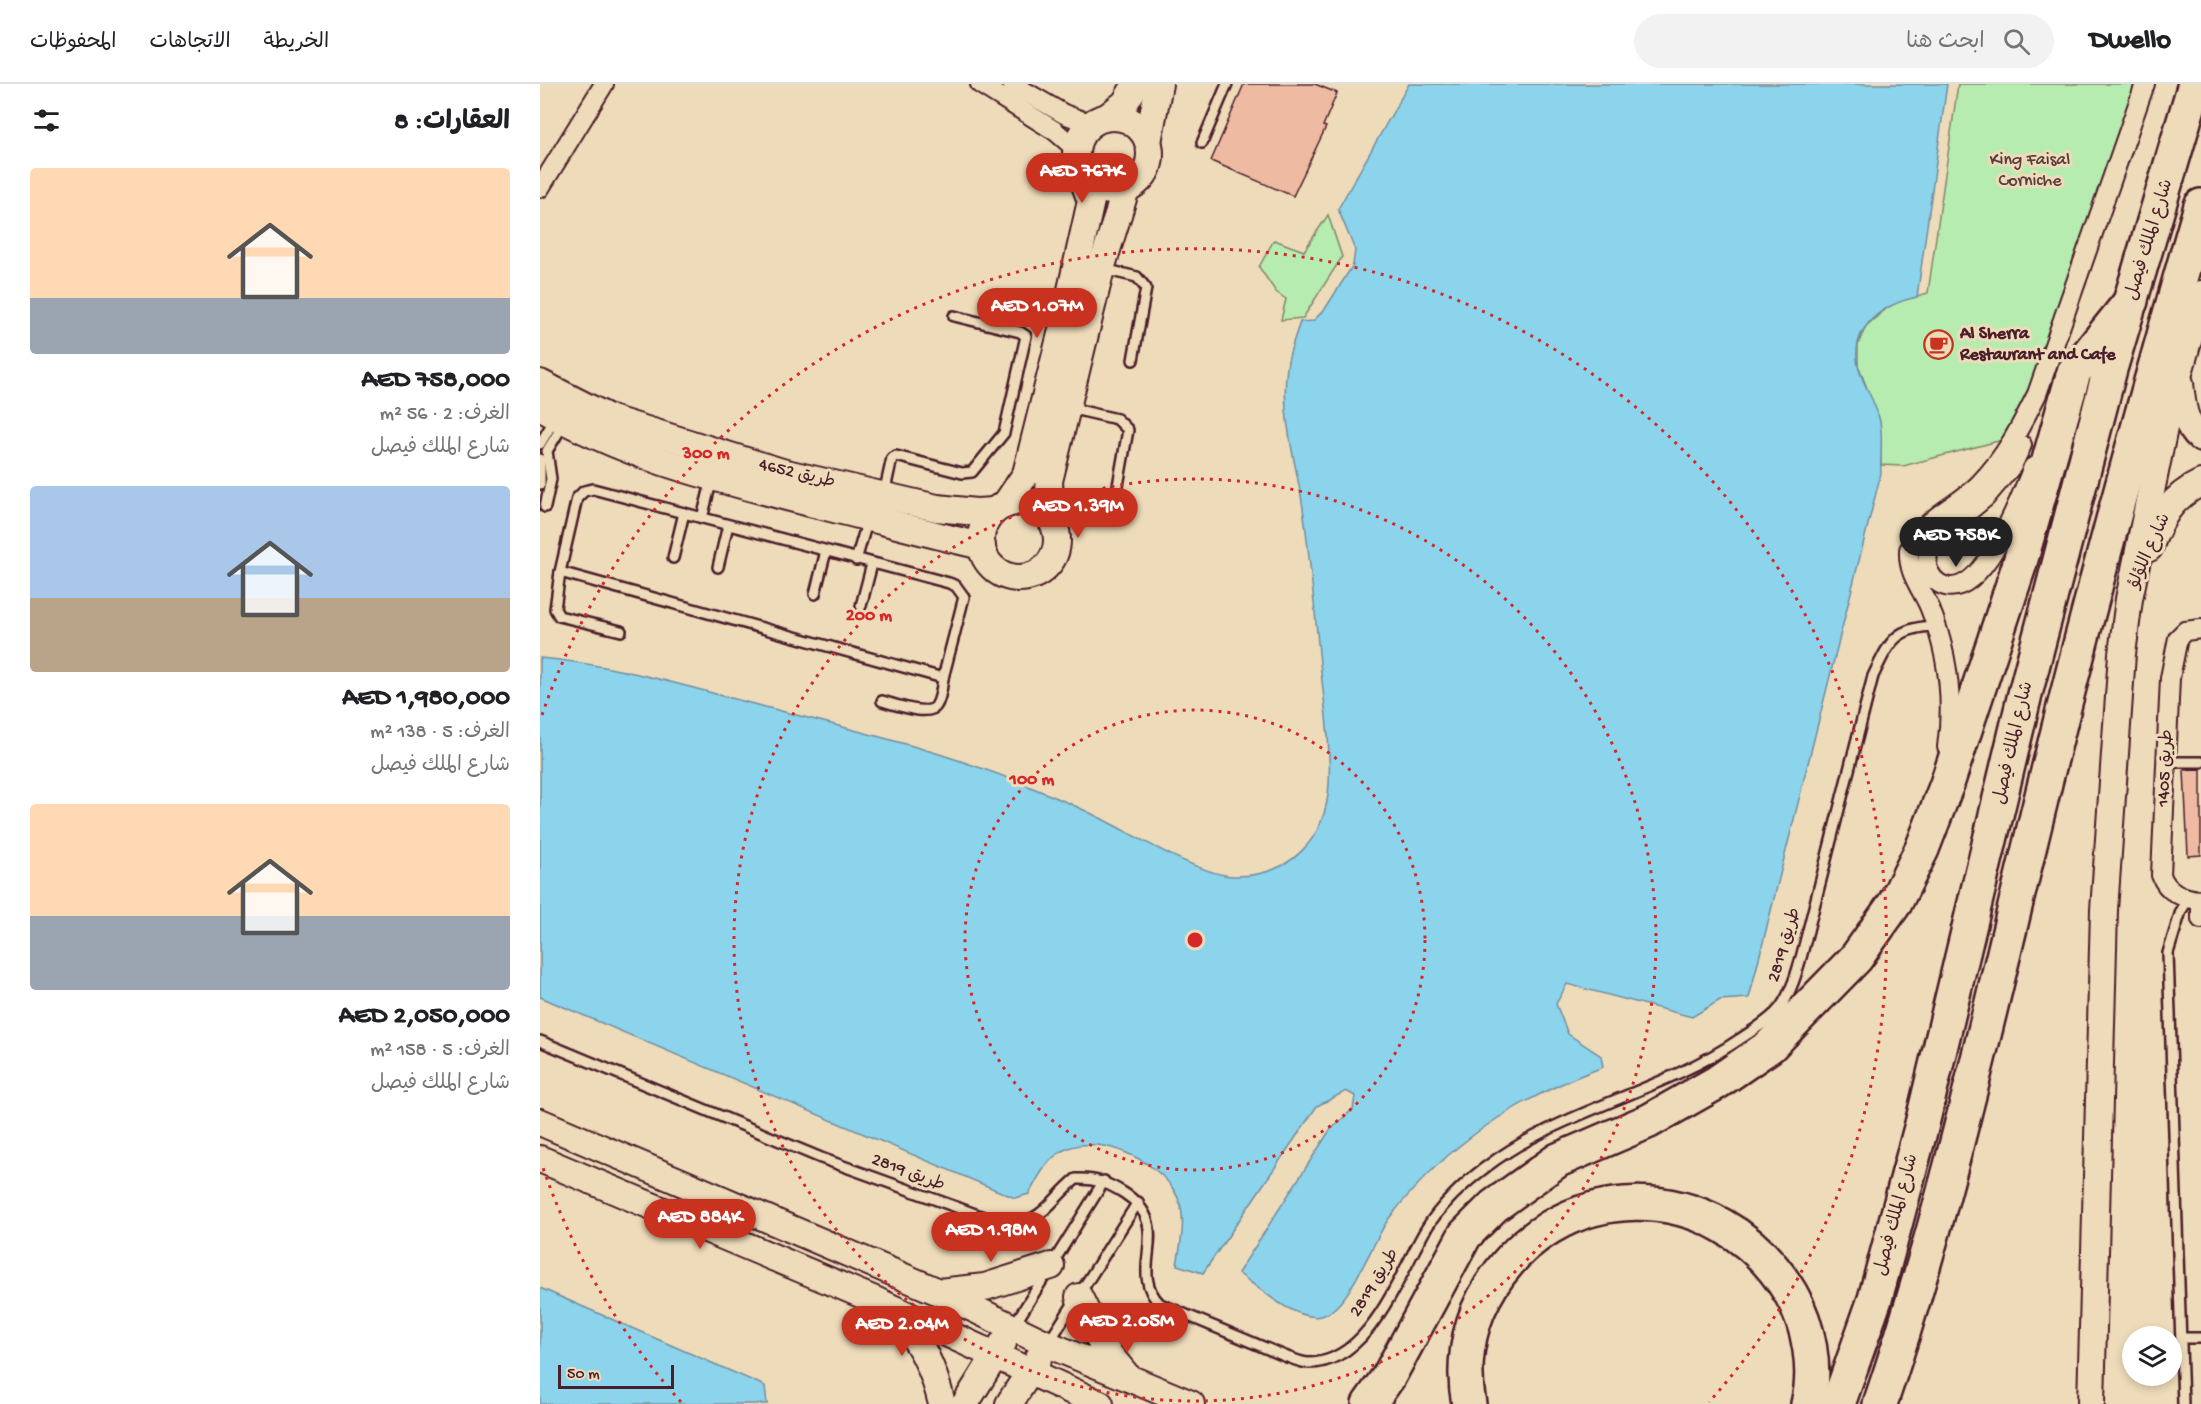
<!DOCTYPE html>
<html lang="ar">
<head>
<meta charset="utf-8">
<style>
  :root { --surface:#fff; --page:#f2f2f2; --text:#202124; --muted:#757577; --line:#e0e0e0; --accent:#c8321e }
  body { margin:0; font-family:"Gochi Hand","Playpen Sans Arabic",sans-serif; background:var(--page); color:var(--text); direction:rtl; height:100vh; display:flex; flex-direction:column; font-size:22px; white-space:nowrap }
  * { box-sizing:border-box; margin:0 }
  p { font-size:20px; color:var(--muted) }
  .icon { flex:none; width:33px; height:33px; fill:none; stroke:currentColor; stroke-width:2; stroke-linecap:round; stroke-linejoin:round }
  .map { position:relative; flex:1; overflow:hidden; direction:ltr }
  .drawer { display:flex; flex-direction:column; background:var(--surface); width:540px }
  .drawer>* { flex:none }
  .fabs { position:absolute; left:1582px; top:1242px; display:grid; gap:12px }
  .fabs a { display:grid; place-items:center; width:60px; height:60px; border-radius:50%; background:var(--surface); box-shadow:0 3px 9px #0003; font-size:30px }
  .scale { position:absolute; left:18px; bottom:15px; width:116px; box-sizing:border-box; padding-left:6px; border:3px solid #4a1f2b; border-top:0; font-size:16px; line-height:21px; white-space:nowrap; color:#4a1f2b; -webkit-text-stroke:4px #eedbb9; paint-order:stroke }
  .price { position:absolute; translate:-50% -51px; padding:0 14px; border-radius:21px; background:var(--accent); color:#fff; font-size:20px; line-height:39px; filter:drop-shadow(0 2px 3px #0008) }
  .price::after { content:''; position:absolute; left:50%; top:36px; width:18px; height:14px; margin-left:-9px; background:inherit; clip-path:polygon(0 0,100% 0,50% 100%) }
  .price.active { background:#222; color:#fff }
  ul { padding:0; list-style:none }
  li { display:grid; align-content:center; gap:12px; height:318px; padding:0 30px }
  li span { display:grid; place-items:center; height:186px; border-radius:6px; color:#555 }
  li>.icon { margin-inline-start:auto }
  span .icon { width:108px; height:108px; fill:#fffc; stroke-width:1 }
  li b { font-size:26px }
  h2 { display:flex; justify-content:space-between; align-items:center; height:72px; padding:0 30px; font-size:26px }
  header { display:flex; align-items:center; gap:36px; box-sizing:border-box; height:84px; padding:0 30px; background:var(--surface); border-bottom:2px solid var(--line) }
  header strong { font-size:28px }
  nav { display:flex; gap:33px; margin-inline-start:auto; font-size:21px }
  .search { width:420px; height:54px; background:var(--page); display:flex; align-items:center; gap:15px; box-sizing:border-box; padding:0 21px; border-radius:33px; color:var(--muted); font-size:22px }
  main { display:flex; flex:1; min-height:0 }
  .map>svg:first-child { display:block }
</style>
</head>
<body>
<header>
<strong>Dwello</strong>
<div class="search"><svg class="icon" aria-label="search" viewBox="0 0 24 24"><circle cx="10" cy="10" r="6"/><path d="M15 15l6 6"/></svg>ابحث هنا</div>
<nav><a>الخريطة</a><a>الاتجاهات</a><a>المحفوظات</a></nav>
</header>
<main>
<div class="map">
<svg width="1661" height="1320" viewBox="0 0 1661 1320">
  <rect width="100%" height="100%" fill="#eedbb9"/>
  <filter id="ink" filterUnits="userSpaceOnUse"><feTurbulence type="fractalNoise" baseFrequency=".0167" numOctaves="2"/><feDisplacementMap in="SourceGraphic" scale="12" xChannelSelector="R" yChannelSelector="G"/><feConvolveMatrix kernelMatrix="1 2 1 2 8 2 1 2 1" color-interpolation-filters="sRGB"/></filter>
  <g filter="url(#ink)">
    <g fill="#b6ecaf" stroke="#80866d" stroke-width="1.5">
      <path d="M1418 0H1608L1481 351 1363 382 1341 381 1340 338 1318 281V261L1326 242 1353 219 1388 209Z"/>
      <path d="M788 131 802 173 763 234 741 236 746 215 736 208 719 183 734 156 764 167Z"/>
    </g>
    <g fill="#8bd4ec" stroke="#718c9f" stroke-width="1.5">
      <path d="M869 0H1407L1377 213C1344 220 1310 242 1318 282 1323 301 1336 318 1340 338 1343 354 1340 373 1341 389L1209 914 1180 916 1152 933 1027 900 1016 920 1028 950 1061 972 1063 983C976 1015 908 1059 850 1133 831 1158 810 1225 781 1232 756 1238 718 1203 698 1189L790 1046 813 1025 815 1012 806 1007 777 1022 663 1189 637 1181C641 1158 648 1130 635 1108 617 1076 553 1045 519 1069 505 1079 497 1095 489 1110L475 1114 0 913V574C74 580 147 603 218 621 305 644 394 664 478 698 503 708 528 718 552 730 586 746 660 792 694 792 750 793 786 756 789 700 791 661 784 618 780 579 775 527 770 475 763 424 756 377 740 331 747 283 749 268 755 253 760 238L773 237 785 225 813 181 815 166 798 125Z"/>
      <path d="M0 1204 225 1302 227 1320H0Z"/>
    </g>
    <g fill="#efbaa2" stroke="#4a1f2b" stroke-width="1.5">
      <path d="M704 0H775L797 9 783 42 786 43 753 112 671 77Z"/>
      <path d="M1661 685V771L1648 772 1644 686Z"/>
    </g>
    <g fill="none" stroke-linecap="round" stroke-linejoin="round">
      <defs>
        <g id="lane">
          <path d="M662 59 687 0"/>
          <path d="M563 185 597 193 606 204 593 276"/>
          <path d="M529 324 577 335 588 346 574 424"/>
          <path d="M0 360 16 333"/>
          <path d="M0 375V400"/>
          <path d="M53 405 409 499 416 502 424 513 403 594 20 488 37 414 44 407Z"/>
          <path d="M344 410 352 374 356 372 422 389 432 388 464 349 486 252 480 248 414 232"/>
          <path d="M5 423 11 395 7 367 24 339"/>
          <path d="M162 434 172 395"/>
          <path d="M133 474 144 429"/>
          <path d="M316 476 328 435"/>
          <path d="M178 483 188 441"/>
          <path d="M20 488 15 525 19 532 81 547"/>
          <path d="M275 510 286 467"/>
          <path d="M321 522 332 480"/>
          <path d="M342 617C354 620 389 633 396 622 401 615 402 602 403 594"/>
          <path d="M1626 678H1661"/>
          <path d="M0 957 281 1074 463 1140C504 1140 508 1118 536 1095 555 1094 568 1099 584 1109 637 1143 585 1185 620 1220L747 1273C753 1275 762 1279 769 1279 830 1279 860 1188 886 1145 900 1122 924 1099 946 1083 1022 1025 1121 1009 1200 955 1213 946 1230 937 1240 924 1251 909 1257 888 1262 870L1333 592C1350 557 1355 543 1396 542"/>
          <path d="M473 1243 564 1097"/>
          <path d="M1643 1254H1661"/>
          <path d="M509 1258 598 1118"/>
          <path d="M1643 1320 1628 869 1641 827 1649 814"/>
        </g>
        <g id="street">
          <path d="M440 0 515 47 536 65"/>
          <path d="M472 0 524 30 551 40"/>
          <path d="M0 104 64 0"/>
          <path d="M1482 361 1472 382 1446 413 1394 456 1388 467 1387 482C1390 492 1395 499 1405 502 1444 513 1481 412 1493 383"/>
          <path d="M1661 545 1645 547 1638 554 1630 594 1621 791C1627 808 1643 815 1661 816"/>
          <path d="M1407 663C1414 614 1408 568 1389 522 1380 502 1368 490 1369 466 1386 431 1414 425 1439 400 1465 374 1481 342 1497 310L1605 0"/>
          <path d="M1661 821V835"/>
        </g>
        <g id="secondary">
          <circle cx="573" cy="70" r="37"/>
          <path d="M567 33 585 19 596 0"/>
          <path d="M608 58 619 0"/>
          <path d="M0 299 71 335 242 388 397 424 436 428 454 427"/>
          <path d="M1640 299C1642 321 1644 341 1661 355"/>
          <path d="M0 323C91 376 178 395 278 421 333 434 387 450 442 462"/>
          <circle cx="479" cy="456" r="38"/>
          <path d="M465 421 486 390 522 246 551 117 541 90"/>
          <path d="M511 436 509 397 561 185 586 105"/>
          <path d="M1609 464C1621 433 1631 413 1661 399"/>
          <path d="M0 1038 399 1208 507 1260 651 1320"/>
          <path d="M0 1075 337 1217 560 1320"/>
          <path d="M399 1208 445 1203 511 1182"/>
          <path d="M539 1213 564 1264 586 1291"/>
          <path d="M354 1231C381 1254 394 1286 402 1320"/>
          <path d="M425 1320 463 1259"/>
          <path d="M469 1320 498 1275"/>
          <path d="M1551 1320 1564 826 1582 570 1589 515 1625 339 1661 210"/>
        </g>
        <g id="highway">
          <path d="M829 1320 849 1292 925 1151 954 1122 1018 1076 1109 1037 1176 999 1230 962 1316 874 1355 819 1382 765 1407 700 1479 482 1534 288 1591 217"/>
          <path d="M929 1320C922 1285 927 1246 944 1214 1011 1088 1180 1089 1251 1210 1269 1241 1277 1285 1268 1320"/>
          <path d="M1298 1320 1335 1215 1382 1040 1485 610 1570 285 1655 0"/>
          <path d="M1340 1320C1405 1129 1448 932 1496 736 1546 530 1602 325 1661 122"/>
        </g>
      </defs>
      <use href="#lane" stroke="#4a1f2b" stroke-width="14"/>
      <use href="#street" stroke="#4a1f2b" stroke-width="22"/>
      <use href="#secondary" stroke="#4a1f2b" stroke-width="30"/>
      <use href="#highway" stroke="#4a1f2b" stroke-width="38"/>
      <use href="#lane" stroke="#eedbb9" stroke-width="9"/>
      <use href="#street" stroke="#eedbb9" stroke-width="18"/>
      <use href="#secondary" stroke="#eedbb9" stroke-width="26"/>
      <use href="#highway" stroke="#eedbb9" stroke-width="33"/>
    </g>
  </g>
  <g fill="none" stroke="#d62828" stroke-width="3" stroke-dasharray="3 6">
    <circle cx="655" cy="856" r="230"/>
    <circle cx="655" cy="856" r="461"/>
    <path d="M141 1318A691 691 0 0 1 2 1081M2 631A691 691 0 1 1 1169 1318"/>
  </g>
  <defs>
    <symbol id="cafe-ring" viewBox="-11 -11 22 22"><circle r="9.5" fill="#eedbb9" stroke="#c8321e" stroke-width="1.5"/><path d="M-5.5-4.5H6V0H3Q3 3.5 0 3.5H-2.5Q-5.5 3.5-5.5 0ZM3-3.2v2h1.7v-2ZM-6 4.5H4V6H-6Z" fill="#c8321e"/></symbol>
  </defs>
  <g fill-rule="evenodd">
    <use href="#cafe-ring" x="1382" y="244" width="33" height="33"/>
  </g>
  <g text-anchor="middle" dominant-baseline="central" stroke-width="6" stroke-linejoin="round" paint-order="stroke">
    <g font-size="18" fill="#5a3e3f" stroke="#eedbb9">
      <text x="1490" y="76">King Faisal<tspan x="1490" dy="21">Corniche</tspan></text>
    </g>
    <g font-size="18" fill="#4a1f2b" stroke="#eedbb9">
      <text transform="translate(1610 156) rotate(-73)">شارع الملك فيصل</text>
      <text transform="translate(257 390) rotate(14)">طريق 4652</text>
      <text transform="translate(1610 467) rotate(-66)">شارع اللؤلؤ</text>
      <text transform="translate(1474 659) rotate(-77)">شارع الملك فيصل</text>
      <text transform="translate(1626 684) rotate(-87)">طريق 1405</text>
      <text transform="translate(1245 861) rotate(-73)">طريق 2819</text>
      <text transform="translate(368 1089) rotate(21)">طريق 2819</text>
      <text transform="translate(1357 1131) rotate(-75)">شارع الملك فيصل</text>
      <text transform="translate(835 1199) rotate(-58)">طريق 2819</text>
    </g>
    <g font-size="18" font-weight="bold" fill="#4a1f2b" stroke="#eedbb9" text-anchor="start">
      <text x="1420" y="250">Al Sherra<tspan x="1420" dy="21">Restaurant and Cafe</tspan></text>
    </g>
  </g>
  <circle cx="655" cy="856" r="9" fill="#d62828" stroke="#eedbb9" stroke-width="3"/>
  <g font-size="18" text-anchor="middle" font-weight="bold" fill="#d62828" stroke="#eedbb9" stroke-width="6" stroke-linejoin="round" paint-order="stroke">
    <text x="166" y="374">300 m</text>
    <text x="329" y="536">200 m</text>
    <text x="492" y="700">100 m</text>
  </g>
</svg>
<div class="fabs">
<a><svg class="icon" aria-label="layers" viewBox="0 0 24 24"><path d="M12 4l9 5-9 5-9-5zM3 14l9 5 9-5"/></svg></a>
</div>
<div class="scale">50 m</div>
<b class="price" style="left:542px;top:120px">AED 767K</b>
<b class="price" style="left:497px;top:255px">AED 1.07M</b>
<b class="price" style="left:538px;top:455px">AED 1.39M</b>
<b class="price active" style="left:1416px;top:484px">AED 758K</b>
<b class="price" style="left:160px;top:1166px">AED 884K</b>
<b class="price" style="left:451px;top:1179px">AED 1.98M</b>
<b class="price" style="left:587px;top:1270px">AED 2.05M</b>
<b class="price" style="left:362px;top:1273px">AED 2.04M</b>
</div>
<section class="drawer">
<h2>العقارات: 8<svg class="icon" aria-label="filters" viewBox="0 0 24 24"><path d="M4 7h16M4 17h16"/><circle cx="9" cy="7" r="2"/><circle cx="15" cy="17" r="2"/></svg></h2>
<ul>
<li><span style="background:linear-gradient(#ffd9b3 70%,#9aa5b1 0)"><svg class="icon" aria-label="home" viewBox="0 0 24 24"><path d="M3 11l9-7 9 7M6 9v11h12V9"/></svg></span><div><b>AED 758,000</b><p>الغرف: 2 · 56 m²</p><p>شارع الملك فيصل</p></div></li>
<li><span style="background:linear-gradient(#a9c7e8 60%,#b9a48a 0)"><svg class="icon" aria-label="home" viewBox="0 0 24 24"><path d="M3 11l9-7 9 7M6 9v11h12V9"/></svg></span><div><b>AED 1,980,000</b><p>الغرف: 5 · 138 m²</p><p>شارع الملك فيصل</p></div></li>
<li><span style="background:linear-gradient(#ffd9b3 60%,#9aa5b1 0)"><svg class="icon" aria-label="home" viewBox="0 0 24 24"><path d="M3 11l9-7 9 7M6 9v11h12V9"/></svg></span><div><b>AED 2,050,000</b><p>الغرف: 5 · 158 m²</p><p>شارع الملك فيصل</p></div></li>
</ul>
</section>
</main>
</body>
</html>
